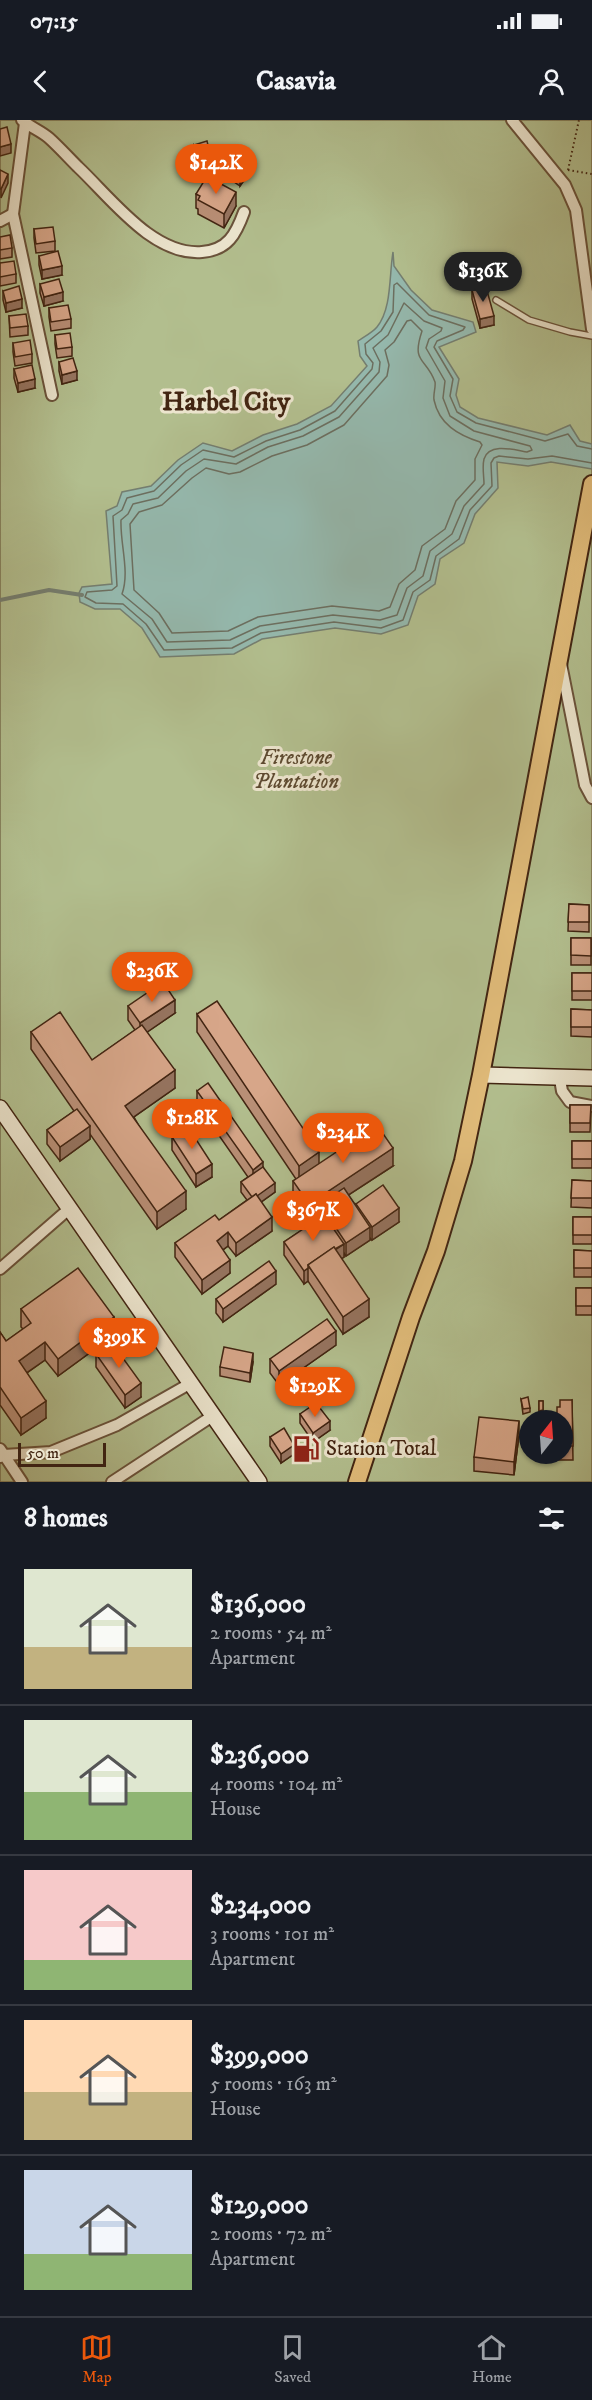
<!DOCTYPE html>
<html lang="en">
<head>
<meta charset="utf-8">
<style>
  :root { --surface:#171b24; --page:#242831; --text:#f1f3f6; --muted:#9ea1a6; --line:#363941; --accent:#ea580c }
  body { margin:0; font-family:"IM FELL DW Pica",serif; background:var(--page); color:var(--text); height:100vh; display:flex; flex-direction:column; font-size:22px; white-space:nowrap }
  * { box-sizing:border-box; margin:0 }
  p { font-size:20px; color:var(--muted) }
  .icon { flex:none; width:33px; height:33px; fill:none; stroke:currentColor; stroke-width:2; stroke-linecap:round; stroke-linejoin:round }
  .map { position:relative; height:1362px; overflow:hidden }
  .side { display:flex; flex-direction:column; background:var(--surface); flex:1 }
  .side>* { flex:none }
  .needle { width:39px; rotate:17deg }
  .tools { position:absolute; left:519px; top:1290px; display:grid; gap:12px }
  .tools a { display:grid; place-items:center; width:54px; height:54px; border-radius:50%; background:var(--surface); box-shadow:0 2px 4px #0004; font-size:30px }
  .scale { position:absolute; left:18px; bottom:15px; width:88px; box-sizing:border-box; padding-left:6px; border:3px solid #422512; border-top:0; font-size:16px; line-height:21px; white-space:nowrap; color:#422512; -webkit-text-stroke:4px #ece5ce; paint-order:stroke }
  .price { position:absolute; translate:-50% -51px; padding:0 14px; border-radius:21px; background:var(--accent); color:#fff; font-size:20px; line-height:39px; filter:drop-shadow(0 2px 3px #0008) }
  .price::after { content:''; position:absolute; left:50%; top:36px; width:18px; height:14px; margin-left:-9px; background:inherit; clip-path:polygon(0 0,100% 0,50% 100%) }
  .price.current { background:#222; color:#fff }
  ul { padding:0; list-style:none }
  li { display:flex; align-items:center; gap:18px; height:150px; padding:0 24px }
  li+li { border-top:2px solid var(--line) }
  li span { display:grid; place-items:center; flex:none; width:168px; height:120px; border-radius:0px; color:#555 }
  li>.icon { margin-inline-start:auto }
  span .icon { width:72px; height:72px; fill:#fffc; stroke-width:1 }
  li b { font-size:26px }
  h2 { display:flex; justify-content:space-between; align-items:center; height:72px; padding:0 24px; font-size:26px }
  .status { display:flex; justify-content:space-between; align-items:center; height:42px; padding:0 30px; background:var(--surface); direction:ltr }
  .status svg { height:16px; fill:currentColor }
  header { display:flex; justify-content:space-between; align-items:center; height:78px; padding:0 24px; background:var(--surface); font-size:27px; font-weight:700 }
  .dock { display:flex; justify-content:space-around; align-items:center; height:84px; border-top:2px solid var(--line); background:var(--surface); font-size:16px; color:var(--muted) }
  .dock a { display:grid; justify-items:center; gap:3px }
  .dock .current { color:var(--accent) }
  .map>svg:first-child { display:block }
</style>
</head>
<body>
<div class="status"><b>07:15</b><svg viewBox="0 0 49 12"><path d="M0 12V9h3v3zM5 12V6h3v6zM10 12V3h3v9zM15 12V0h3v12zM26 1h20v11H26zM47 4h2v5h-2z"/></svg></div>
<header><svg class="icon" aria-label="back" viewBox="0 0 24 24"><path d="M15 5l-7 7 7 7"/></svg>Casavia<svg class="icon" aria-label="person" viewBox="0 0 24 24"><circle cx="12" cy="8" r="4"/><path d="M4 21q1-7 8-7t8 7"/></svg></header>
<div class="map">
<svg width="592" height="1362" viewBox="0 0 592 1362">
  <rect width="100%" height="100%" fill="#e2d7b3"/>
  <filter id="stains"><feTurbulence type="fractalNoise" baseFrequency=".00333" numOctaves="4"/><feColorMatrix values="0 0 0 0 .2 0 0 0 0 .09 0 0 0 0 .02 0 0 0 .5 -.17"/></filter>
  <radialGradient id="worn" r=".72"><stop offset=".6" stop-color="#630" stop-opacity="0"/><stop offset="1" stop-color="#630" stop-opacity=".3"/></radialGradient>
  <path fill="#b2be8e" stroke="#7a7250" stroke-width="1.5" fill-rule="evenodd" d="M0 0H592V1362H0ZM530 1300H562V1334H530Z"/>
  <path fill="#95b9ae" stroke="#747e70" stroke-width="1.5" d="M393 132 394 146 411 170 432 190 473 202 476 212 439 227 459 259 456 275 460 287 478 298 547 315 570 305 580 321 592 324V349L551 342 528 346 497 342 498 368 475 394 464 423 440 439 435 464 418 476 408 505 381 514 335 508 262 519 234 534 160 537 142 508 120 489H95L80 482 79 473 82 467 112 464 106 391 117 386 122 372 151 366 178 340 203 323 232 331 263 315 297 304 331 286 367 246 360 236 358 221C364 217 373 212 377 207 392 189 389 155 393 132Z"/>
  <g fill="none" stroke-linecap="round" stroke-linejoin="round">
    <g stroke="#6c6f60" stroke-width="1.5">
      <path d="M404 183 424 201 442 208 441 211 429 219 426 228 445 261 443 278 450 296 474 311 530 326 532 330 527 332C515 330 489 322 484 339 482 347 484 356 484 364L464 386 452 414 430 431 423 456 407 468 397 495 380 500 333 495 260 506 230 520 167 522 152 499 122 474C130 452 120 424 121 400L128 394 133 384 158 378 186 351 204 339 236 344 268 327 303 316 339 297 379 252 380 242 373 228 388 215Z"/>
      <path d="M411 200 422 211C411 244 426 237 435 262 436 267 433 274 434 280 439 304 458 315 480 322L482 325 475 339V360L456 381 445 409 422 426 415 450 399 464 390 487 379 491 332 486 258 497 228 511 172 513 159 493 134 470 130 404 139 392 162 385 192 358 206 348 229 354 240 352 272 336 307 325 344 305 387 256 389 245 385 230 394 222 407 201Z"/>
      <path d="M592 329 577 326 568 314 545 321 476 303 457 292 450 276 453 259 434 227 437 221 463 210 465 207 429 195 397 163 394 165 393 192 381 211 365 224 366 234 373 243 372 249 335 291 300 310 266 321 234 337 203 330 181 345 154 371 127 378 122 390 113 396 117 466 112 470 87 472 85 477 96 483 123 484 146 504 164 530 232 528 261 513 334 502 381 508 403 500 413 472 430 460 436 436 459 419 470 390 492 366 491 343 494 338 499 336 528 339 552 336 592 343"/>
    </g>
    <path stroke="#747e70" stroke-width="4" d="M0 480 49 470 82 475"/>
    <defs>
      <path id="lane" d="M496 180 529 200 570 212 592 216"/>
      <g id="street">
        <path d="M22 0C30 7 41 11 49 18 59 27 68 37 78 47 111 78 153 136 202 132 228 130 236 114 244 92"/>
        <path d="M512 0 565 65 576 90 592 209"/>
        <path d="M25 3 13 94 52 275"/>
        <path d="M0 101 13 94"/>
        <path d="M561 544 585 665 592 678"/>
        <path d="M560 959 562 971 570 982 592 986"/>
        <path d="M0 1149 70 1088"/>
        <path d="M0 1329 22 1362"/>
        <path d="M0 1337 4 1335 51 1332 117 1305 191 1263"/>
        <path d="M112 1362 214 1295"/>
      </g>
      <g id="secondary">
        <path d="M481 955 592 958"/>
        <path d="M0 988 259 1362"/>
      </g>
      <path id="primary" d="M357 1362 411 1197 436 1131 463 1041 481 955 592 364"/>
    </defs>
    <use href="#lane" stroke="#6a523a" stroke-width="8"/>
    <use href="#street" stroke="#6a523a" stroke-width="14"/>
    <use href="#secondary" stroke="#422512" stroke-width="18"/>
    <use href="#primary" stroke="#422512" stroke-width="20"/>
    <g stroke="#422512" stroke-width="2" stroke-dasharray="1.5 3" stroke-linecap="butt">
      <path d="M568 50 579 0"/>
      <path d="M568 50 592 54"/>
    </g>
    <use href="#lane" stroke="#ece5ce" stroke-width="5"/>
    <use href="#street" stroke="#ece5ce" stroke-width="10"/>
    <use href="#secondary" stroke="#ece5ce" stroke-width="15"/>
    <use href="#primary" stroke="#e1bc7a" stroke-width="16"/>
  </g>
  <g fill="#b98f76" stroke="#422512" stroke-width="1.5">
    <path d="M194 25 210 43 197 46 194 34Z"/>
    <path d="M212 38 249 53 240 66 212 47Z"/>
    <path d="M196 74 236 86 224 108 198 94V89L196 88Z"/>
    <path d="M34 109 55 121V131L36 133 34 118Z"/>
    <path d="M0 117 12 128V137L0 139Z"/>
    <path d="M39 136 62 155 42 159 39 145Z"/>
    <path d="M0 143 16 154V163L0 166Z"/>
    <path d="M40 164 63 181 44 186 40 173Z"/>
    <path d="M472 170 494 205 480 208 472 179Z"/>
    <path d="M3 171 22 188 6 192 3 180Z"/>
    <path d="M49 188 71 199V208L51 211 49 197Z"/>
    <path d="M9 196 28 206V215L10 217Z"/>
    <path d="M55 215 72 227V236L57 238 55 224Z"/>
    <path d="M13 223 32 234V243L15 246 13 232Z"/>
    <path d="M59 242 77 260 62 264 59 251Z"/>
    <path d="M14 249 35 268 18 272 14 258Z"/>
    <path d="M569 784 589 785V812L568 811Z"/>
    <rect x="571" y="818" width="20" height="27"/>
    <rect x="572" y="853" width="20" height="27"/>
    <path d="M128 886 175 893 147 912 175 968 134 997 186 1089 157 1109 90 1014V1019L60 1041 47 1024V1010L74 991 31 929V912L92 940 135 910 128 900Z"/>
    <path d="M571 889 592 890V917L571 916Z"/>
    <path d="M197 894 319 1044 393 1046 348 1075 356 1086V1084L399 1102 372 1120 370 1118V1120L346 1136 344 1133V1137L341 1139 369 1197 343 1214 308 1161 304 1164 284 1135V1122L320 1098V1094L309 1102 293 1079V1061L296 1059 197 912Z"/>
    <path d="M197 971 263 1047 275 1072 261 1082 272 1111 236 1136 228 1126 223 1130 230 1153 202 1174 175 1137V1123L219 1100 247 1080 241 1072V1062L248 1057 197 984Z"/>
    <path d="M570 985H591L590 1012H570Z"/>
    <path d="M172 1017 212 1057 196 1067 172 1030Z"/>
    <rect x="572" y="1021" width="20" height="27"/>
    <path d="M572 1060 592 1061V1088L571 1087Z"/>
    <rect x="573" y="1097" width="19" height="27"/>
    <path d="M574 1130 592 1131V1157H574Z"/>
    <path d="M276 1164 223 1202 216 1193V1179Z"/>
    <rect x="576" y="1168" width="16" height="27"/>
    <path d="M21 1189 114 1215 58 1256 45 1240 27 1253 46 1298 21 1315 0 1285V1212L6 1221 23 1209 21 1207Z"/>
    <path d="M336 1225 279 1265 270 1253V1239Z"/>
    <path d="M96 1234 141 1277 125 1288 96 1247Z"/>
    <path d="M253 1242 250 1262 220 1256V1247Z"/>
    <path d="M521 1279 530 1288V1292L523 1294Z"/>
    <path d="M572 1280 573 1340H553V1334H562V1300L557 1297 560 1287Z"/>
    <rect x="539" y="1281" width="4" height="14"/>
    <path d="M300 1294 330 1310 313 1322 300 1303Z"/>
    <path d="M519 1315 514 1355 474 1351V1337Z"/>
    <path d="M270 1317 294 1334 281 1343 270 1326Z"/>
  </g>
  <g fill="#967460" stroke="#422512" stroke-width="1.5">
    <path d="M11 24V33L0 36V27Z"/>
    <path d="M210 34V43L197 46V37Z"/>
    <path d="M249 43V53L240 66V56Z"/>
    <path d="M8 54V63L1 78V69Z"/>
    <path d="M236 72V86L224 108V94Z"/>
    <path d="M62 146V155L42 159V150Z"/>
    <path d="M63 172V181L44 186V177Z"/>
    <path d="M22 179V188L6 192V183Z"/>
    <path d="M494 196V205L480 208V199Z"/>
    <path d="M77 251V260L62 264V255Z"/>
    <path d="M35 259V268L18 272V263Z"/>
    <path d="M175 880V893L140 917V903Z"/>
    <path d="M175 950V968L125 1003V986Z"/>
    <path d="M90 1006V1019L60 1041V1027Z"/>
    <path d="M393 1028V1046L324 1091 320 1084V1094L309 1102V1084Z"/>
    <path d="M319 1032V1050L299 1063V1046Z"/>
    <path d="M263 1042V1056L253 1063V1050Z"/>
    <path d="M212 1044V1057L196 1067V1054Z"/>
    <path d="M275 1063V1072L253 1088V1078Z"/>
    <path d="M186 1071V1089L157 1109V1092Z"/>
    <path d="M399 1088V1102L372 1120V1107Z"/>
    <path d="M272 1097V1111L236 1136V1123Z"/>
    <path d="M370 1107V1120L346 1136V1123Z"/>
    <path d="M228 1112V1126L217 1134V1121Z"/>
    <path d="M344 1124V1137L316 1156 309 1147Z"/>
    <path d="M230 1140V1153L202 1174V1160Z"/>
    <path d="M308 1148V1161L304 1164V1151Z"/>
    <path d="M276 1151V1164L223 1202V1189Z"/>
    <path d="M369 1179V1197L343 1214V1197Z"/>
    <path d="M114 1197V1215L58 1256V1239Z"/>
    <path d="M336 1211V1225L279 1265V1251Z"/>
    <path d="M45 1222V1240L19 1258V1241Z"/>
    <path d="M253 1233V1242L250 1262V1253Z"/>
    <path d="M141 1263V1277L125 1288V1275Z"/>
    <path d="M46 1281V1298L21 1315V1298Z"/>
    <path d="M330 1301V1310L313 1322V1313Z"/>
    <path d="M519 1301V1315L514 1355V1342Z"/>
    <path d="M294 1325V1334L281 1343V1334Z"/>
  </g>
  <g fill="#d7a689" stroke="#422512" stroke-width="1.5">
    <path d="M7 7 11 24 0 27V9Z"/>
    <path d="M207 21 210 34 197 37 194 25Z"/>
    <path d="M220 25 249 43 240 56 212 38Z"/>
    <path d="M0 50 8 54 1 69H0Z"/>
    <path d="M210 58 236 72 224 94 198 80 200 76 196 74 204 61 208 62Z"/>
    <path d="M53 107 55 121 36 124 34 109Z"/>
    <path d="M10 115 12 128 0 130V117Z"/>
    <path d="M58 131 62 146 42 150 39 136Z"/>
    <path d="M14 141 16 154 0 157V143Z"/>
    <path d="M59 159 63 172 44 177 40 164Z"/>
    <path d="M19 166 22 179 6 183 3 171Z"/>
    <path d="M486 167 494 196 480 199 472 170Z"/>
    <path d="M68 185 71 199 51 202 49 188Z"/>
    <path d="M26 194 28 206 10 208 9 196Z"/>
    <path d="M70 213 72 227 57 229 55 215Z"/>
    <path d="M30 220 32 234 15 237 13 223Z"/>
    <path d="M73 238 77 251 62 255 59 242Z"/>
    <path d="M32 245 35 259 18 263 14 249Z"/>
    <path d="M569 784 589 785V802H568Z"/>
    <path d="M571 818H591V836L571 835Z"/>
    <rect x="572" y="853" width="20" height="18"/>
    <path d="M163 862 175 880 140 903 128 886Z"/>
    <path d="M217 881 319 1032 299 1046 197 894Z"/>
    <path d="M571 889 592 890V907H571Z"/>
    <path d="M60 892 92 940 142 905 175 950 125 986 186 1071 157 1092 31 912Z"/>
    <path d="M208 963 263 1042 253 1050 197 971Z"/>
    <path d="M570 985H591L590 1003H570Z"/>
    <path d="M77 989 90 1006 60 1027 47 1010Z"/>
    <path d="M377 1005 393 1028 309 1084 293 1061Z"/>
    <path d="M188 1007 212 1044 196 1054 172 1017Z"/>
    <rect x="572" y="1021" width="20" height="18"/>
    <path d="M263 1047 275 1063 257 1076 256 1074 252 1077 241 1062Z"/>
    <path d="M572 1060 592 1061V1078H571Z"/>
    <path d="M383 1065 399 1088 372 1107 356 1084Z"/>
    <path d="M344 1068 370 1107 346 1123 320 1084Z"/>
    <path d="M256 1074 272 1097 236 1123 228 1112 217 1121 230 1140 202 1160 175 1123 215 1095 219 1100Z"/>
    <path d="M324 1095 344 1124 335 1129 334 1127 308 1145V1148L304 1151 284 1122Z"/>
    <rect x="573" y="1097" width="19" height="18"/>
    <path d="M334 1127 369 1179 343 1197 308 1145Z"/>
    <path d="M574 1130 592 1131V1148H574Z"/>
    <path d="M269 1141 276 1151 223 1189 216 1179Z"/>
    <path d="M78 1148 114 1197 58 1239 45 1222 19 1241 46 1281 21 1298 0 1267V1212L6 1221 31 1203 21 1189Z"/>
    <rect x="576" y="1168" width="16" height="18"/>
    <path d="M327 1199 336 1211 279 1251 270 1239Z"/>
    <path d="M112 1223 141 1263 125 1275 96 1234Z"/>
    <path d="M224 1227 253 1233 250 1253 220 1247Z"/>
    <path d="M528 1277 530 1288 523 1289 521 1279Z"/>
    <path d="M560 1280H572L573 1326H562V1300H553V1297H557V1287H560Z"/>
    <path d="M539 1281H543V1290L539 1291Z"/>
    <path d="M316 1283 330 1301 313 1313 300 1294Z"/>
    <path d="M479 1297 519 1301 514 1342 474 1337Z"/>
    <path d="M284 1308 294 1325 281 1334 270 1317Z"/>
  </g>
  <defs>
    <symbol id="fuel-bare" viewBox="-9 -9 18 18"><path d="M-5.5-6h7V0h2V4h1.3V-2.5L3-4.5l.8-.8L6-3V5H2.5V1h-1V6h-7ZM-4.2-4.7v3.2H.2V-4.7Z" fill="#8f2418" stroke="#ece5ce" stroke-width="2.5" paint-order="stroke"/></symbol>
  </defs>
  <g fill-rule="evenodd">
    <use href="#fuel-bare" x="287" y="1310" width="38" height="38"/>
  </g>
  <g text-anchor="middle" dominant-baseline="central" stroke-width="6" stroke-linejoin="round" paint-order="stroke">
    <g font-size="21" font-style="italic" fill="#5e4b31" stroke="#ece5ce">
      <text x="296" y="638">Firestone<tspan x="296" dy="24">Plantation</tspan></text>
    </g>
    <g font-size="21" fill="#422512" stroke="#ece5ce" text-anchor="start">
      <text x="326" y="1329">Station Total</text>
    </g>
    <g font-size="27" font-weight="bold" fill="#422512" stroke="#ece5ce">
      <text x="226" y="282">Harbel City</text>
    </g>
  </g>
  <rect width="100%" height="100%" filter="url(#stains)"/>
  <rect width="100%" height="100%" fill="url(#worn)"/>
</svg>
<div class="tools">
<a><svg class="needle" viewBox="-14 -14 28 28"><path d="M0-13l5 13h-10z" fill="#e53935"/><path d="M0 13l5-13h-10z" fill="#9ea1a6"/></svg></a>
</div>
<div class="scale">50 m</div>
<b class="price" style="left:216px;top:75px">$142K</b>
<b class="price current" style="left:483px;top:183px">$136K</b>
<b class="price" style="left:152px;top:883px">$236K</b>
<b class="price" style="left:192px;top:1030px">$128K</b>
<b class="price" style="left:343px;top:1044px">$234K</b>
<b class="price" style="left:313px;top:1122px">$367K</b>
<b class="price" style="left:119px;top:1249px">$399K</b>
<b class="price" style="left:315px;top:1298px">$129K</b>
</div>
<section class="side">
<h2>8 homes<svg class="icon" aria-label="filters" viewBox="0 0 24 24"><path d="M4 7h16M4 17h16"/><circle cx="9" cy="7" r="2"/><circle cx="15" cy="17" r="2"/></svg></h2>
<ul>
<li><span style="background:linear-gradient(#dfe7d0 65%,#c2b280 0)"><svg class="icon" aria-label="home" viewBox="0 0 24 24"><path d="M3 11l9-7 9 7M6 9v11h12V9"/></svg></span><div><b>$136,000</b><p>2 rooms · 54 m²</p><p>Apartment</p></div></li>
<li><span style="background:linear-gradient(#dfe7d0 60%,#8fb573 0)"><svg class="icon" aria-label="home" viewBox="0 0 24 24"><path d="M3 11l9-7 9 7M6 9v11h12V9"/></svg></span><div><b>$236,000</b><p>4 rooms · 104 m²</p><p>House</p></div></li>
<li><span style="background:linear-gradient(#f6c9c9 75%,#8fb573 0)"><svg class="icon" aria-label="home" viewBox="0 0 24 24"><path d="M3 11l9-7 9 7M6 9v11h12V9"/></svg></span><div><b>$234,000</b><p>3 rooms · 101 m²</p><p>Apartment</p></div></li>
<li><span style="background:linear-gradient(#ffd9b3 60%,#c2b280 0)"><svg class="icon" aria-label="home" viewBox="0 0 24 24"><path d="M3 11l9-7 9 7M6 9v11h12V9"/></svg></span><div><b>$399,000</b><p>5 rooms · 163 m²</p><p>House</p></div></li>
<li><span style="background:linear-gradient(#c9d6e8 70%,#8fb573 0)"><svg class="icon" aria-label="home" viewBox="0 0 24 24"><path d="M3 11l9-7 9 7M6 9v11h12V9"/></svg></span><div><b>$129,000</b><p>2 rooms · 72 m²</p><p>Apartment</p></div></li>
</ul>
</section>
<nav class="dock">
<a class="current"><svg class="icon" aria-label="map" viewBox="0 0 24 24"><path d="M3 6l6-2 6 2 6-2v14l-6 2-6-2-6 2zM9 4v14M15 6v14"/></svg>Map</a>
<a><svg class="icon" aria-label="saved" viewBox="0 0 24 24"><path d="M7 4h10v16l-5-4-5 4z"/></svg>Saved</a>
<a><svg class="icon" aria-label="home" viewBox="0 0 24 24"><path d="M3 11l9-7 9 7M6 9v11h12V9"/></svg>Home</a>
</nav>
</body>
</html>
